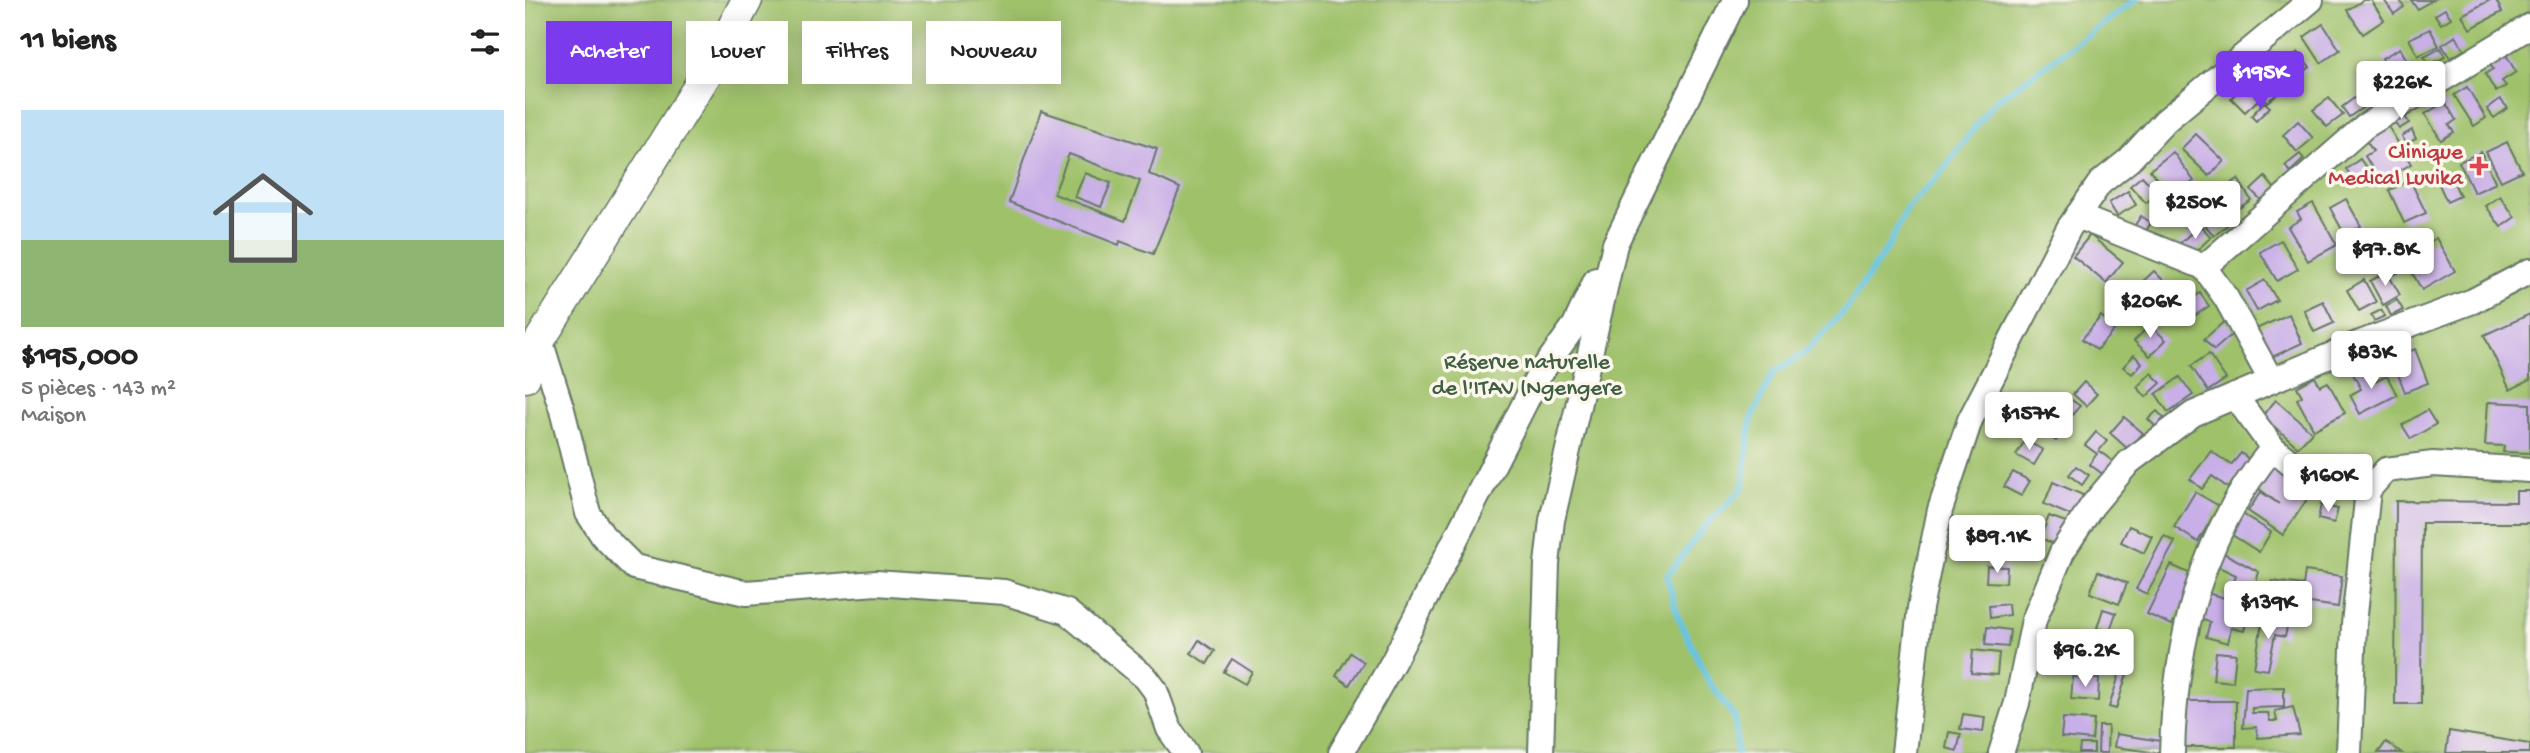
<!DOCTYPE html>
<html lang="fr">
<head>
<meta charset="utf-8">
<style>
  :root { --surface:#fff; --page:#f2f2f2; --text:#222; --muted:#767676; --accent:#7c3aed }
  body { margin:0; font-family:"Gochi Hand",sans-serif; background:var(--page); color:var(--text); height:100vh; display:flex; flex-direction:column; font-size:26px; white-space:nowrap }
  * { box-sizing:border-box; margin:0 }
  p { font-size:23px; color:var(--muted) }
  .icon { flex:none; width:38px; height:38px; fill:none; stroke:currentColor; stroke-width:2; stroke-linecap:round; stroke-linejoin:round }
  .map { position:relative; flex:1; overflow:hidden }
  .panel { display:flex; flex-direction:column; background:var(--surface); width:525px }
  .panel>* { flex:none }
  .hud { position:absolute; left:21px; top:21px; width:665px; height:63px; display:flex; gap:14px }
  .price { position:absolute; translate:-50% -60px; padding:0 16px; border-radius:7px; background:#fff; color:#222; font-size:23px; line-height:46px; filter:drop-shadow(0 2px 4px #0008) }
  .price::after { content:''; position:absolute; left:50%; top:42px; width:21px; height:16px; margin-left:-10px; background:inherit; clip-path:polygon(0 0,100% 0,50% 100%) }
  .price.current { background:var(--accent); color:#fff }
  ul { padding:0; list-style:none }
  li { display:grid; align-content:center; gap:14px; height:371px; padding:0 21px }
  li span { display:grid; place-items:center; height:217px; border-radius:0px; color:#555 }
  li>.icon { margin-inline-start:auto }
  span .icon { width:126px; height:126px; fill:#fffc; stroke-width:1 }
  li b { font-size:30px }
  h2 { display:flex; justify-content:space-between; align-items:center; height:84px; padding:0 21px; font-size:30px }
  .chip { padding:0 24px; border-radius:0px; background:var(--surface); box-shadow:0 4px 18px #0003; font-size:24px; line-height:63px }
  .chip.current { background:var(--accent); color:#fff }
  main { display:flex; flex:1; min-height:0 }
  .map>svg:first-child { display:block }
</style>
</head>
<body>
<main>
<section class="panel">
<h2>11 biens<svg class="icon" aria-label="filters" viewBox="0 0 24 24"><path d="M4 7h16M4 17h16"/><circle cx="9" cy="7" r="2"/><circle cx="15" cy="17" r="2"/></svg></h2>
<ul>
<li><span style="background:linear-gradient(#bfe0f5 60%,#8fb573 0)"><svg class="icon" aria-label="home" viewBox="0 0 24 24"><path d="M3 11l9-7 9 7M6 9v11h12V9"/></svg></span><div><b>$195,000</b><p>5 pièces · 143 m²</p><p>Maison</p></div></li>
</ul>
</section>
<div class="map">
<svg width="2005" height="753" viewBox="0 0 2005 753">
  <rect width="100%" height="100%" fill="#fbf7ec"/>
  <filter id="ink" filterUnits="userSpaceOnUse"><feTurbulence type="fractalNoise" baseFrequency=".0143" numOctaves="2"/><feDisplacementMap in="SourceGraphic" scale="14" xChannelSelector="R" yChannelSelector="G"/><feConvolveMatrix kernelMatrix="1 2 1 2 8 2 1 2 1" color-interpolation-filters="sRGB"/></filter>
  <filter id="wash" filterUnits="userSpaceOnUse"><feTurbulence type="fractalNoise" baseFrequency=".00686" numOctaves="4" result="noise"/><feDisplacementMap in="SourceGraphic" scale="28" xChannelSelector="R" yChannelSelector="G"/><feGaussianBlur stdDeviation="1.57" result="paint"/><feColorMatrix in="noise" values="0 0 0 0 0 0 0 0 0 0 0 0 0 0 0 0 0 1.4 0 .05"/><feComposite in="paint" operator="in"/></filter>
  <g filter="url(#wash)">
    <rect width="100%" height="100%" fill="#eae3c2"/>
    <rect fill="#9fc16a" stroke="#5f7f4f" stroke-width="2" x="0" y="0" width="2005" height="753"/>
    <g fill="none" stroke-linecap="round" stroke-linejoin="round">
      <path stroke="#65c4e3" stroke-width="6" d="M1212 753 1210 718 1183 680 1153 617 1142 576 1180 526 1218 488 1226 420 1248 373 1281 352 1322 308 1364 245 1382 208 1416 173 1468 103 1611 0"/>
    </g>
    <g id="blocks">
      <g fill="#c9afe7" fill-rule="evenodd">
        <path d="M1839 0H1846L1859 20 1838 34 1822 10Z"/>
        <path d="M1859 0H1875L1879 7 1869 14Z"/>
        <path d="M1886 0H1908L1892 9Z"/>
        <path d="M1965 0H1971L1977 12 1945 29 1937 15Z"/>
        <path d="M1920 9 1926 18 1916 24 1910 15Z"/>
        <path d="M1798 24 1815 50 1796 63 1779 37Z"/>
        <path d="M1905 29 1914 46 1893 56 1884 39Z"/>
        <path d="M1931 36 1939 50 1925 58 1917 45Z"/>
        <path d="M1875 48 1890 75 1873 85 1857 58Z"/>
        <path d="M1916 48 1920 57 1904 65 1899 57Z"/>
        <path d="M1773 52 1785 67 1766 82 1754 67Z"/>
        <path d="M1981 55 1991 72 1977 81 1981 86 1971 92 1960 74 1968 69 1965 64Z"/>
        <path d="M1743 65 1760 88 1742 102 1724 78Z"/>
        <path d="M1862 82 1867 90 1853 99 1848 91Z"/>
        <path d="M1719 85 1734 99 1720 112 1706 98Z"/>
        <path d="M1942 87 1961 118 1949 126 1929 95Z"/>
        <path d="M1832 96 1840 106 1824 117 1817 107Z"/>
        <path d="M1804 98 1818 115 1802 127 1788 110Z"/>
        <path d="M1975 99 1983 108 1969 118 1962 109Z"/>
        <path d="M1739 102 1745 107 1731 121 1726 116Z"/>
        <path d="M1920 102 1931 120 1924 125 1929 132 1916 140 1900 114Z"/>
        <path d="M516 111 632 149 624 174 655 188 628 254 595 241 594 245 484 202ZM544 154 615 181 600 221 529 194Z"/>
        <path d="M1878 113 1884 123 1874 129 1868 119Z"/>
        <path d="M1773 121 1788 138 1772 152 1758 135Z"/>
        <path d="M1863 126 1886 164 1855 182 1840 156 1848 151 1840 139Z"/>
        <path d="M1887 130 1891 139 1881 144 1877 136Z"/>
        <path d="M1671 134 1699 161 1684 176 1656 149Z"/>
        <path d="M1982 142 1997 171 1976 181 1961 152Z"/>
        <path d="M1648 152 1669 181 1646 198 1625 170Z"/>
        <path d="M1956 152 1971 183 1949 193 1934 162Z"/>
        <path d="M1775 154 1779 159 1765 172 1760 166Z"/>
        <path d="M1835 159 1845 173 1831 183 1821 169Z"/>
        <path d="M560 173 586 183 576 207 550 197Z"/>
        <path d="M1925 174 1935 196 1922 202 1912 180Z"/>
        <path d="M1617 176 1633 193 1621 203 1605 186Z"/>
        <path d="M1740 177 1750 189 1737 201 1726 190Z"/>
        <path d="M1713 179 1726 200 1708 212 1695 191Z"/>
        <path d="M1885 180 1901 213 1879 223 1864 190Z"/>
        <path d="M1603 191 1611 205 1592 216 1584 203Z"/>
        <path d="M1686 195 1707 221 1689 236 1668 210Z"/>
        <path d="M1975 196 1990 217 1976 227 1961 206Z"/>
        <path d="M1821 199 1836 226 1820 235 1805 208Z"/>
        <path d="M1788 203 1812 245 1783 261 1763 227 1776 219 1772 212Z"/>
        <path d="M1616 216 1626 223 1618 235 1608 228Z"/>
        <path d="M1675 225 1686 237 1666 256 1654 244Z"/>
        <path d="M1565 235 1598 262 1581 283 1548 256Z"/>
        <path d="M1911 238 1930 271 1897 290 1878 257Z"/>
        <path d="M1756 240 1773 269 1752 281 1735 252Z"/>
        <path d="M1851 258 1856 266 1846 271 1841 263Z"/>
        <path d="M1872 259 1878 270 1870 274 1864 264Z"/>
        <path d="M1629 271 1641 283 1625 297 1614 285Z"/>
        <path d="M1862 272 1875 295 1858 305 1845 281Z"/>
        <path d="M1740 280 1752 300 1732 311 1721 291Z"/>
        <path d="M1839 280 1851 302 1834 311 1822 290Z"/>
        <path d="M1675 293 1684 306 1668 317 1659 305Z"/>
        <path d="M1872 300 1878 310 1866 316 1861 306Z"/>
        <path d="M1798 301 1809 323 1789 332 1779 310Z"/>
        <path d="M1856 310 1860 316 1849 321 1846 315Z"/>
        <path d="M1764 314 1777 343 1745 358 1731 329Z"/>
        <path d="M2005 314V380L1985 390 1959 335Z"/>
        <path d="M1576 316 1591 328 1572 350 1557 339Z"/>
        <path d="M1700 321 1710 332 1689 350 1679 339Z"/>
        <path d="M1625 325 1641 340 1625 356 1609 341Z"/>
        <path d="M1890 349 1903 383 1880 392 1867 359Z"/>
        <path d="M1684 354 1701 379 1683 391 1666 366Z"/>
        <path d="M1609 355 1617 363 1607 374 1598 367Z"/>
        <path d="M1842 366 1850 382 1862 376 1872 395 1835 414 1825 395 1836 389 1828 374Z"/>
        <path d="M1626 373 1636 383 1621 397 1612 387Z"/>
        <path d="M1655 377 1668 395 1643 412 1631 394Z"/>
        <path d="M1790 377 1795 386 1803 382 1820 413 1789 430 1772 399 1777 396 1772 387Z"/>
        <path d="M1559 382 1572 394 1561 406 1548 394Z"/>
        <path d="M1544 398 1555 406 1547 415 1537 407Z"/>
        <path d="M1751 400 1787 432 1773 447 1737 416Z"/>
        <path d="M1963 402 2005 404V453L1978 452 1979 446 1960 445Z"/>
        <path d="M1529 410 1546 422 1531 441 1514 429Z"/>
        <path d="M1902 410 1911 424 1886 439 1877 425Z"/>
        <path d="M1632 411 1639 418 1631 427 1623 419Z"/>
        <path d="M1599 417 1618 433 1604 450 1585 433Z"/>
        <path d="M1571 432 1582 441 1574 451 1589 462 1579 475 1564 464 1572 454 1560 445Z"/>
        <path d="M1500 440 1518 450 1509 465 1491 455Z"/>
        <path d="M1686 451 1706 465 1716 453 1725 460 1703 488 1687 476 1677 489 1665 479Z"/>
        <path d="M1745 461 1787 492 1758 535 1723 511 1736 492 1754 504 1728 484Z"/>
        <path d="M1551 466 1564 475 1557 485 1544 475Z"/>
        <path d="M1488 472 1505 481 1496 496 1479 487Z"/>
        <path d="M1528 482 1558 495 1549 517 1519 504Z"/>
        <path d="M1991 491H2005V523H1897L1896 704H1870L1871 501 1991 502Z"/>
        <path d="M1670 492 1694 506 1673 542 1649 527Z"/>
        <path d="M1796 505 1813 509 1809 523 1793 519Z"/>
        <path d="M1716 513 1746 532 1734 552 1704 533Z"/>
        <path d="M1524 516 1541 522 1532 545 1515 538Z"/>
        <path d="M1467 525 1488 527 1485 554 1464 553Z"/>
        <path d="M1604 526 1627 536 1619 553 1596 542Z"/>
        <path d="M1639 536 1650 542 1622 594 1611 589Z"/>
        <path d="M1697 552 1734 572 1726 600 1704 595 1711 575 1691 566Z"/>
        <path d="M1646 565 1673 577 1647 625 1622 614Z"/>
        <path d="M1462 566 1482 567 1481 583 1461 582Z"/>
        <path d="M1573 571 1602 583 1594 604 1565 593Z"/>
        <path d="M1780 571 1817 576 1813 607 1745 597 1747 581 1778 585Z"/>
        <path d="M1678 592 1726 605 1719 631 1706 628 1703 643 1681 637 1685 622 1670 618Z"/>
        <path d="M1483 604 1484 615 1465 618 1464 606Z"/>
        <path d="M1578 609 1591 613 1584 633 1572 628Z"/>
        <path d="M1738 618 1763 622 1760 637 1750 635 1743 670 1729 668Z"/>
        <path d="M1462 627 1485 630 1483 647 1460 645Z"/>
        <path d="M674 640 690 651 682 664 666 653Z"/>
        <path d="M1448 650 1474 653 1472 675 1446 673Z"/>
        <path d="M1691 652 1711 654 1708 682 1688 680Z"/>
        <path d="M825 653 839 662 824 685 811 676Z"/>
        <path d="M707 659 727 672 720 684 699 672Z"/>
        <path d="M1596 669 1603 671 1591 709 1584 707Z"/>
        <path d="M1548 677 1574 679 1573 701 1546 699Z"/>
        <path d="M1759 687V707L1727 708V713H1743L1745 721H1752L1750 711 1768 707 1775 735 1733 738 1731 727 1718 728 1721 688Z"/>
        <rect x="1660" y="701" width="51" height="46"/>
        <path d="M1438 714 1460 717 1458 732 1435 729Z"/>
        <path d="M1538 718 1569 720 1567 740 1536 737Z"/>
        <path d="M1574 726H1583L1582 753H1573Z"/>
        <path d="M1924 731 2005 744V753H1921Z"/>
        <path d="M1424 732 1436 734 1432 751 1421 748Z"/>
        <path d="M1591 734 1636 741 1634 753 1589 747Z"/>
        <path d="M1861 742 1877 753H1853Z"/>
        <path d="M1555 744H1569V753H1554Z"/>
      </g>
    </g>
  </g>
  <g filter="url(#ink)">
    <use href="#blocks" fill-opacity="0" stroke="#676" stroke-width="2"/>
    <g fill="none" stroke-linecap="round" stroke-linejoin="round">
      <defs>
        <g id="minor">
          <path d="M1552 216 1679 267"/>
          <path d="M15 340 37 410 63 513 78 536 109 567 221 593 351 583 479 592 542 612 621 678 630 690 644 729 661 753"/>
          <path d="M1746 380 1701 298 1679 267 1840 126 2005 26"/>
          <path d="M1710 396 1748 448 1783 477 1843 490"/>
          <path d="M816 753 868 662 1014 375 1050 325 1071 280"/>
          <path d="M1016 753 1022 564 1027 520 1090 244 1210 0"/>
          <path d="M1379 753 1395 608 1415 510 1445 420 1544 228 1575 183 1604 160 1640 121 1786 0"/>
          <path d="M1476 753 1492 703 1509 620 1537 552 1567 506 1604 462 1668 414 1835 343 1948 301 2005 271"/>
          <path d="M1647 753C1650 641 1676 535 1748 448"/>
          <path d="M1824 753 1829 624 1843 490 1861 470 1908 464 2005 470"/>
        </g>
        <path id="tertiary" d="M0 377 15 340 192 57 222 0"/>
      </defs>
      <use href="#minor" stroke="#676" stroke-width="28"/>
      <use href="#tertiary" stroke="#676" stroke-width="33"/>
      <use href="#minor" stroke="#fff" stroke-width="24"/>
      <use href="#tertiary" stroke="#fff" stroke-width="30"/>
    </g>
  </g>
  <path fill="#e0444e" stroke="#fbf7ec" stroke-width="2.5" d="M1950.5 155.5h7v7h7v7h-7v7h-7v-7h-7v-7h7z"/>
  <g text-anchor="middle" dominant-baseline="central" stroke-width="7" stroke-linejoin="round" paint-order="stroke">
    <g font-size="23" fill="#be3a42" stroke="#fbf7ec" text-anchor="end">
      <text x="1938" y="153">Clinique<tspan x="1938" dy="26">Medical Luvika</tspan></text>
    </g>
    <g font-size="23" fill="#3f5e42" stroke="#fbf7ec">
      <text x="1002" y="363">Réserve naturelle<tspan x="1002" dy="26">de l'ITAV (Ngengere</tspan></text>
    </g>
  </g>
</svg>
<b class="price current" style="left:1735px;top:111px">$195K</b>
<b class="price" style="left:1876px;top:121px">$226K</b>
<b class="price" style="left:1670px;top:241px">$250K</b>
<b class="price" style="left:1860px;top:288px">$97.8K</b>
<b class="price" style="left:1625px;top:340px">$206K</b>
<b class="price" style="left:1846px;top:391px">$83K</b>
<b class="price" style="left:1504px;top:452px">$157K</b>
<b class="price" style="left:1803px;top:514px">$160K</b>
<b class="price" style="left:1472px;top:575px">$89.1K</b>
<b class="price" style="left:1743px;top:641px">$139K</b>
<b class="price" style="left:1560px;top:689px">$96.2K</b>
<div class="hud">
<a class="chip current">Acheter</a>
<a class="chip">Louer</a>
<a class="chip">Filtres</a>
<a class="chip">Nouveau</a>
</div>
</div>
</main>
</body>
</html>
